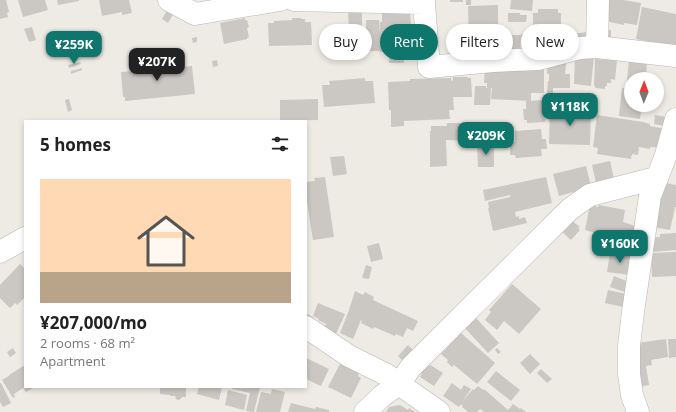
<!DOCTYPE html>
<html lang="en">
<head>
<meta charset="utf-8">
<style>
  :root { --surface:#fff; --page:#f6f6f6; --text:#222; --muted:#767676; --accent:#0f766e }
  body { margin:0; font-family:"Open Sans",sans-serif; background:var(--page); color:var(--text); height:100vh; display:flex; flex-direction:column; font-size:15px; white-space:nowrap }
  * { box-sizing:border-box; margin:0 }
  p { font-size:13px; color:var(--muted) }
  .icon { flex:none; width:22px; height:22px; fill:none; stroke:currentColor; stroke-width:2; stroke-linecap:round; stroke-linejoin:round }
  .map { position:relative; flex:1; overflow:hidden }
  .sheet { position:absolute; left:24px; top:120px; width:283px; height:268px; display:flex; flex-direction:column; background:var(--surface); border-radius:0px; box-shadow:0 2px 6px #0003 }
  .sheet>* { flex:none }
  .guide { position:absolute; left:319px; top:24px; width:297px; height:36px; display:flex; gap:8px }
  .needle { width:26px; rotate:1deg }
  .fabs { position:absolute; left:624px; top:72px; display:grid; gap:8px }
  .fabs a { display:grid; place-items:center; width:40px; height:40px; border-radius:50%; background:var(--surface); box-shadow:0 2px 6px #0003; font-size:20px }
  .price { position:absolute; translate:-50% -34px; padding:0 9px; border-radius:8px; background:var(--accent); color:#fff; font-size:13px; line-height:26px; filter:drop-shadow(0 1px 2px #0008) }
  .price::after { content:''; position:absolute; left:50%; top:24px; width:12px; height:9px; margin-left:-6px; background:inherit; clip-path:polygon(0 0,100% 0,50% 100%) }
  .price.current { background:#222; color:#fff }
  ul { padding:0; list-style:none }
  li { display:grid; align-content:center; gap:8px; height:212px; padding:0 16px }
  li span { display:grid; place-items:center; height:124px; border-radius:0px; color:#555 }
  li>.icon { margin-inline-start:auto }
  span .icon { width:72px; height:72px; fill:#fffc; stroke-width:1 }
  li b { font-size:17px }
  h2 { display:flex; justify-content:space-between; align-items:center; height:48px; padding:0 16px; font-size:17px }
  .tag { padding:0 14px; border-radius:18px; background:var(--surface); box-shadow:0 2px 6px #0003; font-size:14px; line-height:36px }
  .tag.current { background:var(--accent); color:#fff }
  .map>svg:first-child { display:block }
</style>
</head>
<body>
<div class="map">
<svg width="676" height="412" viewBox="0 0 676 412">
  <rect width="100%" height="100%" fill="#eeebe4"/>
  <g fill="#cbc7c3">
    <path d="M0 0H6L9 12 7 13 8 17 0 19Z"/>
    <path d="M18 0H45L48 10 23 17Z"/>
    <path d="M57 0H79V1L58 5Z"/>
    <path d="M99 0H129L132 13 122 15V12L102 16Z"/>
    <rect x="450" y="0" width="13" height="2"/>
    <rect x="466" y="0" width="5" height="5"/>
    <path d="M511 0H533L532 11 510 9Z"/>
    <path d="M604 0H623L641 3 637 25 624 23V25L600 20Z"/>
    <path d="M498 5V48H469L468 6Z"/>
    <path d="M169 7 175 11 168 23 162 19Z"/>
    <path d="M642 7 676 14V50L668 46 636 39Z"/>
    <path d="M538 9H558V13H561V33H553V50H533V13H538Z"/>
    <path d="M348 11H362V29L349 30Z"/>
    <path d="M382 12H410L411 24H416V29H411V34H417V50L398 51V52H380V51H353L352 31H366V20H379L380 35V22H382Z"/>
    <path d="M508 13H520V15H527L526 22H508Z"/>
    <path d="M245 18V20H247L249 27 247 28 249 37 247 38V39L224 44 220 23Z"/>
    <path d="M292 18H301V19H305V22H311L312 45 269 46 268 23H274V21L292 20Z"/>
    <path d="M32 27 36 40 29 42 24 29Z"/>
    <path d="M602 30H611V41Z"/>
    <path d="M587 32 588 40 567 45 565 35Z"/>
    <path d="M521 34H530L531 56 522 57Z"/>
    <path d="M505 35H521L520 57H505Z"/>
    <path d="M197 37V42L193 43 192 38Z"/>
    <path d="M389 53 404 54V63H389Z"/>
    <path d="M156 55 157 63 164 62 165 69 192 66 195 94 125 101V97H123L121 72 147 70V59L150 58V56Z"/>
    <path d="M575 55 594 56 591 86 574 84Z"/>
    <path d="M595 59 617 60 615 80 611 79V83H607V86H605V89L595 88V86H594Z"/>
    <path d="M629 59 647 61 646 79H631V82H627Z"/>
    <path d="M217 60 218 66 213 67 212 61Z"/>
    <path d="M80 62 81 64 69 68 68 65Z"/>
    <path d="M547 64H566L565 74H570V88H553V93H547L548 81H549V74H547Z"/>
    <path d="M82 68V70L71 74V71Z"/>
    <path d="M485 69H544V93H531V101L491 99 492 88H491L490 105H474L475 86H486V88H487V83H484Z"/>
    <path d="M453 77H468V78H471L472 97H453L454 110H449L450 119 404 121V126L391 127V110H389L388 82 410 81V79L451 78V81L453 80Z"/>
    <path d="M365 78V81H373L375 103 324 107 322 85H330L329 81Z"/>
    <path d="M622 88 631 89V105H642L640 119 619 116Z"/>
    <path d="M69 99 72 110 68 112 65 100Z"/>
    <path d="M318 99V120L280 121V100Z"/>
    <path d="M544 100 545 122 527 123V120H524L523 109H526V101Z"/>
    <path d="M550 109 591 110 590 145 549 144Z"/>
    <path d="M597 115 643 122 650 124V126L666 129 660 148 650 147V149L639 147 638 155 632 154 631 159 597 154 598 148 593 147Z"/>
    <path d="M655 115 667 117 666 126 654 124Z"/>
    <path d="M447 123H467V141L446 140 447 166 430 167V131H431V126H447Z"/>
    <path d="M505 123V128L509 127V143H506L507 145H493V143H476L477 147H475L474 125Z"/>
    <path d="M541 129 542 139H546L547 149H541L542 156 516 158 515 155H510V142H515V131Z"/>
    <path d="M494 145V167H478L477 146Z"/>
    <path d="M344 156 347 174 333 176 330 157Z"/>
    <path d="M610 161 614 179 596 183 592 165Z"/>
    <path d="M586 166 591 186 576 190 577 191 559 196 553 174Z"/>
    <path d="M325 177 334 237 313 240 306 196V182L315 181 314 178Z"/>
    <path d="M546 177 552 203 515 212 516 217 519 216V219L525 217 527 223 493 231 488 208H489L488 202 510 197V195L485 201 483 190Z"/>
    <path d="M666 183 676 185V207H675L670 230 653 227 661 190 664 191Z"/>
    <path d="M590 205 598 207 599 205 625 210 623 222 639 227 634 243 619 238 620 234 612 232V235L600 233V234L585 230Z"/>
    <path d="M571 220 580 227 578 228 580 230 571 240 561 231Z"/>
    <path d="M676 233V250L651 252 652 238 660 237V234Z"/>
    <path d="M379 243 383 259 371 262 367 246Z"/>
    <path d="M614 252 633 256 630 275 607 272 610 253H613Z"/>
    <path d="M676 252V276L652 277 651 253Z"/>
    <path d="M20 264 25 269V297L17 305 15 303 10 308 0 298V285Z"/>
    <path d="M366 265 372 267 369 279 362 278Z"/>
    <path d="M614 276 629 282 625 292 610 287Z"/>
    <path d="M512 284 541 309 519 334 504 321 497 330 485 320 491 312 489 310Z"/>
    <path d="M608 290 626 294 623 307 605 303Z"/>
    <path d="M355 291 363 295 365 292 374 297 373 300 418 321 413 331 407 328 403 337 396 334 395 336 374 327 373 329 361 323 362 321 361 320 353 339 340 333 349 310Z"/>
    <path d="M318 303 345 314 336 334 324 329 326 324 318 320 319 319 313 316Z"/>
    <path d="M306 313 314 318 312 322 306 319Z"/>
    <path d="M476 318 499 343 488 353 465 328Z"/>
    <path d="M461 333 495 363 477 384 454 365 452 367 447 362 448 360 441 354Z"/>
    <path d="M666 339 668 357 651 360 652 365 646 366 649 385 637 387V343Z"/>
    <path d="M668 339H676V357L669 358Z"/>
    <path d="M408 345 415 352 404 362 398 356Z"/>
    <path d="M13 348 16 353 10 357 7 352Z"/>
    <path d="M497 348 501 352 498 354 495 350Z"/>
    <path d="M530 354 540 364 530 374 520 363Z"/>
    <path d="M306 358 329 369 321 386 306 379Z"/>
    <path d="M340 364 359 373 358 376 361 378 351 398 328 387Z"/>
    <path d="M425 364 428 366 429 364 443 373 434 386 420 377 422 374 419 373Z"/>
    <path d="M25 365V387H35L26 392 23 388 14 394 15 397 13 398 2 380 9 376V375Z"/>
    <path d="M541 369 552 379 547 383 537 373Z"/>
    <path d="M496 371 520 390 511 401 487 382Z"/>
    <path d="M0 383H1L11 403 3 407 0 402Z"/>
    <path d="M452 383 461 390 464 385 471 389 462 402 473 389 474 390 478 386 483 390 484 389 508 410 513 404 520 409 521 408 526 412H484L480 409 477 412H468L462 407 463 406 461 404 459 407 443 396Z"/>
    <path d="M160 387H186V397H182L181 399 178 400 176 399 175 396H170V395L160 394Z"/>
    <path d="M199 387H222L219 400 197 394Z"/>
    <path d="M232 387H260L254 412 246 411 250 393 232 389Z"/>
    <path d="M272 389 285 392 280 412H256L261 392 271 394Z"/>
    <path d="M228 390 247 395 244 410 225 405Z"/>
    <path d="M291 403 315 409 316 407 329 410V412H288Z"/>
    <path d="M400 405 408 410 409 408 415 412H386L389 407Z"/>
  </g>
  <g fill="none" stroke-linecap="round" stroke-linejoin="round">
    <defs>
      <g id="minor">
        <path d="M169 0 195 14 280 0"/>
        <path d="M294 0 424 3 429 67 493 61 539 59 580 48 597 47 676 56"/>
        <path d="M597 47 598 0"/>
        <path d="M0 252 25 238"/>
        <path d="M306 327 349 356 387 375 399 384 439 412"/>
        <path d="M365 412 382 396 399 384 411 367 570 209 590 195 656 178"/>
        <path d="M638 412 632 395 629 374V346L633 312 650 196 666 155 676 119"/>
      </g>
    </defs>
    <use href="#minor" stroke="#b4b7ba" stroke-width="23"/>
    <use href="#minor" stroke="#fff" stroke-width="22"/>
  </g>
</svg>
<div class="fabs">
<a><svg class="needle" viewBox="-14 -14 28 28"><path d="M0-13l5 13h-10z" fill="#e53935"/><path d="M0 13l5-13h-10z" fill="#767676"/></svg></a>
</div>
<b class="price" style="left:74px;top:65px">¥259K</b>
<b class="price current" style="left:157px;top:82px">¥207K</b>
<b class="price" style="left:570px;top:127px">¥118K</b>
<b class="price" style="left:486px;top:156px">¥209K</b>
<b class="price" style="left:620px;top:264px">¥160K</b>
<div class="guide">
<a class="tag">Buy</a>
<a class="tag current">Rent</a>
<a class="tag">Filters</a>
<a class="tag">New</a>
</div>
<section class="sheet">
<h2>5 homes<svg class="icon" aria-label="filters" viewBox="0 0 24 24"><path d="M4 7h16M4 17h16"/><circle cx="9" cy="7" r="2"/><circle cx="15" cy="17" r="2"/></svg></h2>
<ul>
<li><span style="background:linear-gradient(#ffd9b3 75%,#b9a48a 0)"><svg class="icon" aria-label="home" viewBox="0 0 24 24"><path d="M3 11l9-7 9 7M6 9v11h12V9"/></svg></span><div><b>¥207,000/mo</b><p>2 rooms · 68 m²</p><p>Apartment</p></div></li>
</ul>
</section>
</div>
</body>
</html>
